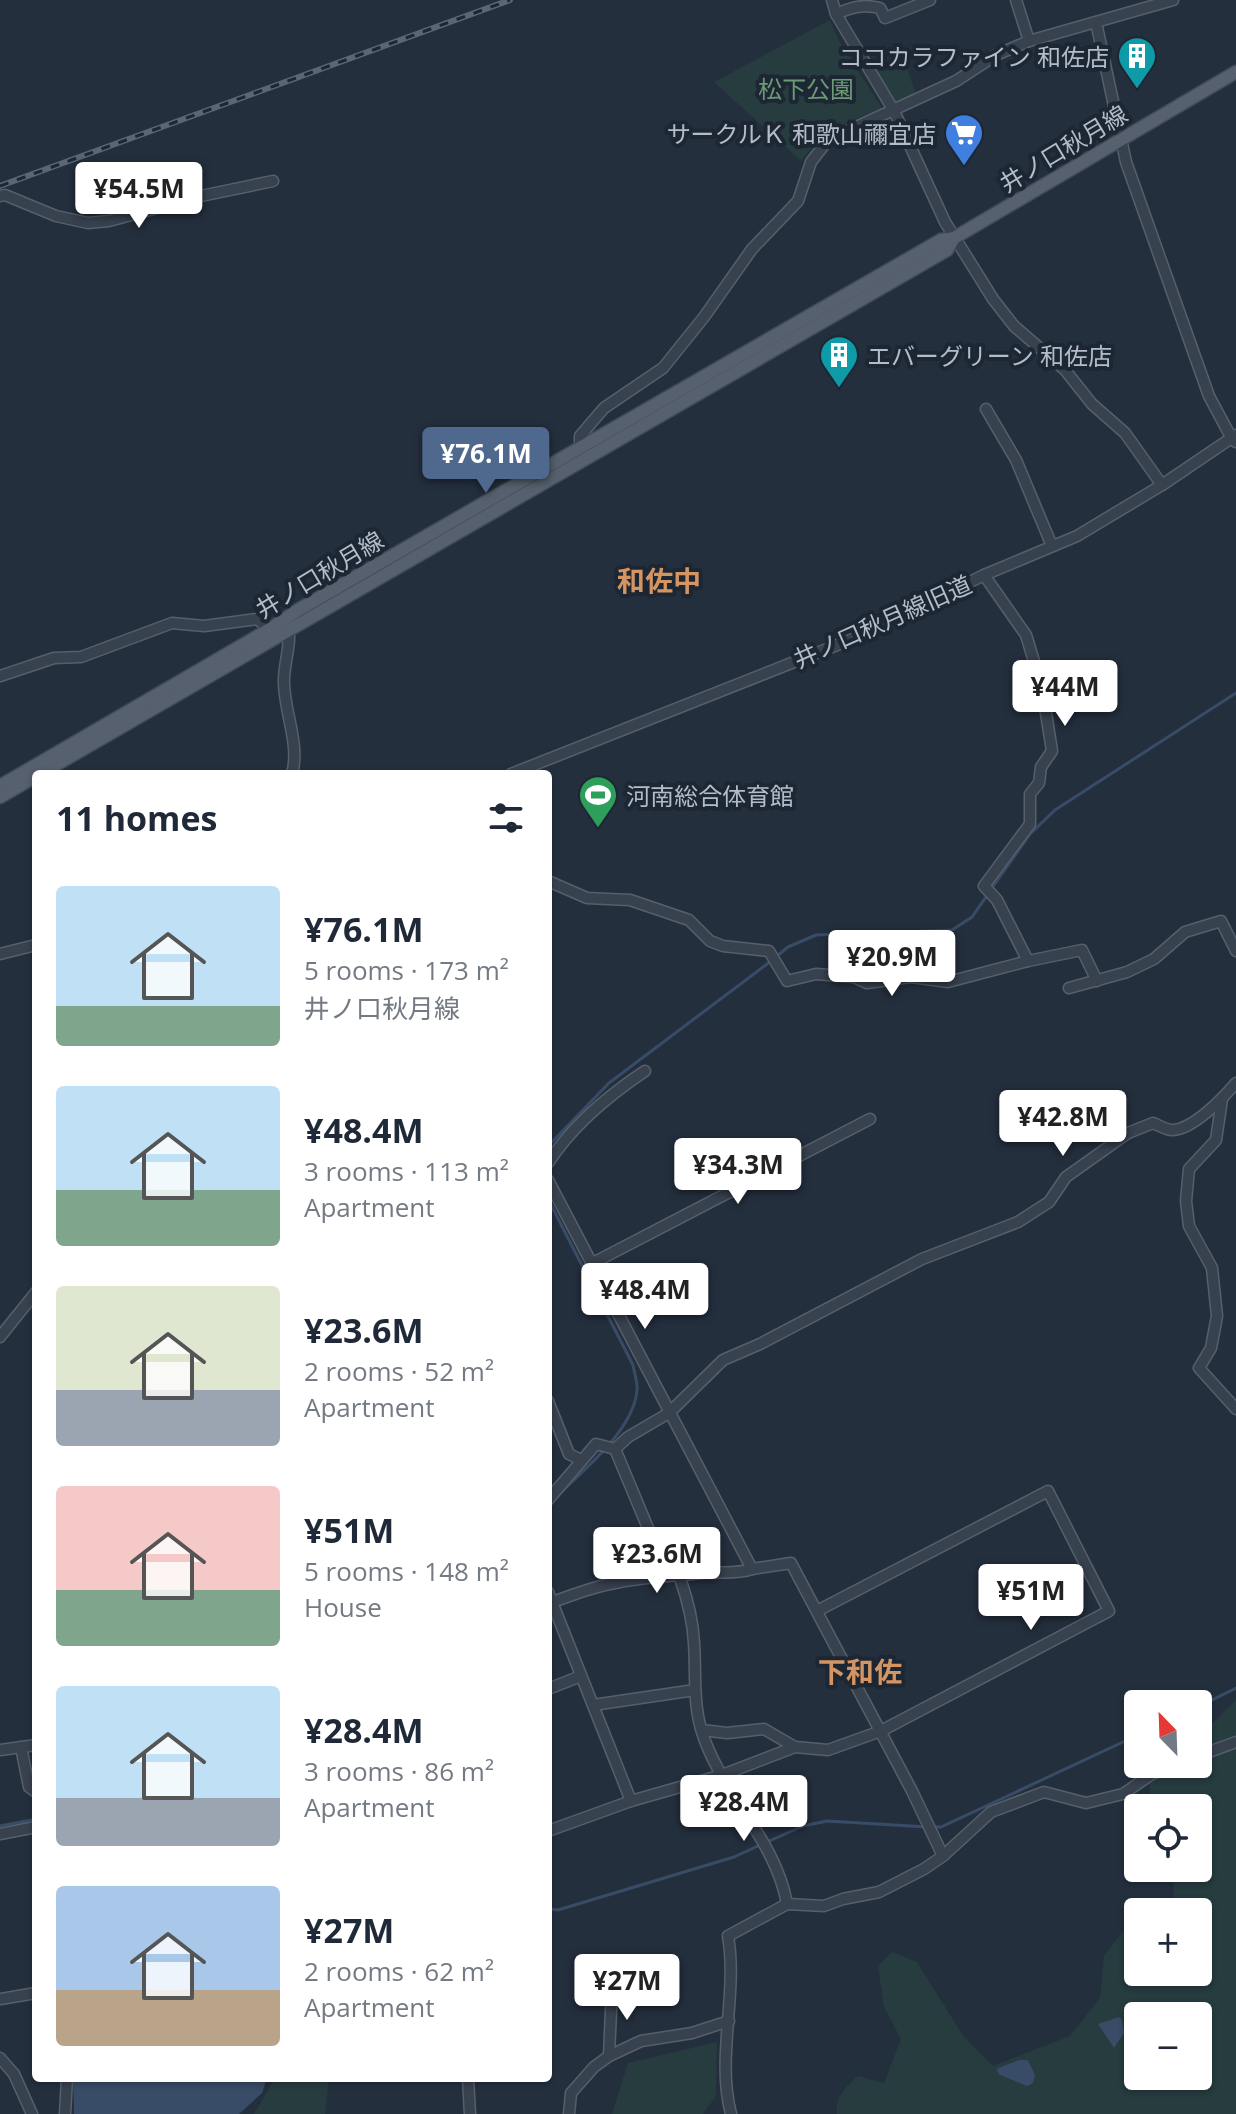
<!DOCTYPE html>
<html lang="en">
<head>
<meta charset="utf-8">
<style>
  :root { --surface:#fff; --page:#f6f6f7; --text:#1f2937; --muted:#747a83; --accent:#4f688e }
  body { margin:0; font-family:"Open Sans","Noto Sans JP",sans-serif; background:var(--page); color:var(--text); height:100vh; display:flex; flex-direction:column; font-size:30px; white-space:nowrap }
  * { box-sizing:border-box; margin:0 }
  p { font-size:26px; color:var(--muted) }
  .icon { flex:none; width:44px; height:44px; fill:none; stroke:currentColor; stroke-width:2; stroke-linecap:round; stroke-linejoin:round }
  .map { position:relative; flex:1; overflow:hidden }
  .sheet { position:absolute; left:32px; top:770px; width:520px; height:1312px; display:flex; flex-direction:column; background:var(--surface); border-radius:8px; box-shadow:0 2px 6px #0004 }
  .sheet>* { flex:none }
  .needle { width:52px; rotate:337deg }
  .fabs { position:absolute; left:1124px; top:1690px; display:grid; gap:16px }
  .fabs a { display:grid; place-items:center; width:88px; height:88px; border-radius:8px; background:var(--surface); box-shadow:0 2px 6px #0004; font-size:40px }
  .price { position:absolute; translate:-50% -68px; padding:0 18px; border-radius:8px; background:#fff; color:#222; font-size:26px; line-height:52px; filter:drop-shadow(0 2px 4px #0008) }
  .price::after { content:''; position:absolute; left:50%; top:48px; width:24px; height:18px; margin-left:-12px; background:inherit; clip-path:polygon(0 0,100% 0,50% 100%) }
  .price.selected { background:var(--accent); color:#fff }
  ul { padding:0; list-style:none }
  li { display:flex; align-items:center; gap:24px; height:200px; padding:0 24px }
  li span { display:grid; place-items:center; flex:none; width:224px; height:160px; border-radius:8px; color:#555 }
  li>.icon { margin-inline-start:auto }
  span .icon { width:96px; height:96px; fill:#fffc; stroke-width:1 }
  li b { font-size:34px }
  h2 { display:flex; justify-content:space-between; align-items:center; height:96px; padding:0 24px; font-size:34px }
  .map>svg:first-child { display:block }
</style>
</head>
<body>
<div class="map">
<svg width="1236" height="2114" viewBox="0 0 1236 2114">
  <rect width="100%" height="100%" fill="#242f3e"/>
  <g fill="#263c3f" fill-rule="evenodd">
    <path d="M830 20 839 41 882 108 823 133 801 161 714 82Z"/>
    <path d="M907 69 918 99 895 105 876 71Z"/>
    <path d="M1236 1700V2114H837C834 2098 847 2085 858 2076L884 2083 901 2039 884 2007 878 1966 892 1952 917 1962 964 2037 993 2066 1070 2036 1100 1998 1104 1956 1123 1931 1138 1935V1972H1198V1912H1172L1175 1868H1198V1808H1152L1149 1781 1168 1764H1198V1737ZM1138 2016H1198V2076H1138Z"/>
    <path d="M717 2042 716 2096 703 2114H612L628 2063Z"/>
    <path d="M275 2078H329L325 2114H254Z"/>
  </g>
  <g fill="#394c67">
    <path d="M1119 2017 1122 2020 1124 2033 1114 2048 1098 2024Z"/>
    <path d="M1019 2060H1028L1035 2075 1033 2083 1027 2086 1000 2075 997 2071 998 2068Z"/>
    <path d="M73 2078H267L262 2093 239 2114H74Z"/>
  </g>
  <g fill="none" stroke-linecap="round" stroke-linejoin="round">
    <g stroke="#394c67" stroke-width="3">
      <path d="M992 888 1030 834 1055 810 1236 693"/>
      <path d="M777 956 788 947 816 935 952 930 972 917 988 894"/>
      <path d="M548 1146 609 1083 771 961"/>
      <path d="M548 1199 633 1365C634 1372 638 1382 637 1390 634 1429 586 1468 559 1494"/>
      <path d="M1198 1707 1236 1688"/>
      <path d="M0 1826 36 1819"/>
      <path d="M934 1827H941L1138 1735"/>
      <path d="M767 1842 803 1826 827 1821 927 1827"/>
      <path d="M548 1909 558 1910 734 1857 760 1845"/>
    </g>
    <defs>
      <g id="minor">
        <path d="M832 0 836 14 894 111 945 222 993 299 1014 326 1065 370 1092 404 1125 433 1162 485"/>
        <path d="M1016 0 1029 41"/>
        <path d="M836 14C852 7 863 4 880 8L885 18 930 0"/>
        <path d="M1096 22 1126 162 1209 396 1232 439 1236 442"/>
        <path d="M0 196 5 195 56 216 88 223 109 221 201 196 273 181"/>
        <path d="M986 409 1016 460 1052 546"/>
        <path d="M580 451V436L604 408 663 368 704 317 752 249 798 201 811 162 828 140 956 81 996 55 1029 41 1173 0"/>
        <path d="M984 575 1026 635 1042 688 1052 751 1041 767 1039 783 1030 794V824L984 886 997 900 1028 961"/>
        <path d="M288 626C292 645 283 664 284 684 285 714 300 745 292 774"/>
        <path d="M0 676 54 658 81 657 172 623 204 626 257 619 270 629"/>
        <path d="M511 774 865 634 984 575 1077 536 1162 485 1236 435"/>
        <path d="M548 881 587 898 630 900 689 920 710 941 723 946 769 951 787 981 816 974 854 977 867 983 911 977 948 982 1028 961 1082 950 1097 981"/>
        <path d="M0 954 36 945"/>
        <path d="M1069 988 1127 972 1154 959 1185 932 1221 921 1236 951"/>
        <path d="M1222 1099 1216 1140 1189 1169 1186 1201 1189 1226 1212 1268 1217 1316 1211 1348 1199 1368 1236 1409"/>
        <path d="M548 1163C572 1126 609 1095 645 1071"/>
        <path d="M548 1180 752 1569 791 1563 912 1791 943 1856"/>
        <path d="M591 1264 870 1119"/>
        <path d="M0 1337 36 1292"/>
        <path d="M548 1401 569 1454 581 1460"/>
        <path d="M615 1449 628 1437 669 1413 723 1360 760 1344 922 1259 1018 1222 1049 1202 1066 1177 1128 1133 1153 1123C1158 1125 1167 1130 1172 1130 1193 1130 1224 1097 1236 1083"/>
        <path d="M548 1500 596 1444 615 1449 668 1576"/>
        <path d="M680 1578C687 1598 693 1621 694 1643 696 1672 693 1701 701 1729 719 1791 776 1839 787 1904"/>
        <path d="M548 1592 631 1801"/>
        <path d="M553 1602C575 1594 596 1586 620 1582 647 1577 675 1576 702 1573 719 1571 734 1575 752 1569"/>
        <path d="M548 1689 581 1676"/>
        <path d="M593 1705 695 1690"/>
        <path d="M702 1730 727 1733 764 1729 795 1747"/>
        <path d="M21 1747 29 1787 36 1792"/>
        <path d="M0 1750 36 1745"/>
        <path d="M1198 1756 1236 1742"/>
        <path d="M548 1831 631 1801 722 1775 795 1747 828 1750 881 1731 1109 1611 1048 1491 817 1611"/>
        <path d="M0 1834 36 1827"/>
        <path d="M0 1999 36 1993"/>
        <path d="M609 2056 612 1987"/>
        <path d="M0 2058 14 2074 32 2114"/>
        <path d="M468 2078 470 2114"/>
        <path d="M65 2114 67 2078"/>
        <path d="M569 2114 571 2093 594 2067 609 2056 641 2041 692 2033 729 2021"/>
        <path d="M731 2114C716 2057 738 1994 728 1936L787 1904 824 1906 843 1899 879 1892 924 1869 943 1856 991 1812 1044 1792 1086 1803 1123 1794 1152 1774 1178 1764"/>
      </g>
      <g id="major">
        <path d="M40 774 947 250 954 238"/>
        <path d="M0 786 270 629 298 610 941 240 954 238 1236 72"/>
        <path d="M0 797 36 776"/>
      </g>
    </defs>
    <use href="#minor" stroke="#565f6c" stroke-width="13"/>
    <use href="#major" stroke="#414a57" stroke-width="15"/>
    <use href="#minor" stroke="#38414e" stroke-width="10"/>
    <use href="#major" stroke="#56606e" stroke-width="12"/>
    <defs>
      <path id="rail" d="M0 186 510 0"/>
    </defs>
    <use href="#rail" stroke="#5a6575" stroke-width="6"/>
    <use href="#rail" stroke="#1d2633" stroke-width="3" stroke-dasharray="9" stroke-linecap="butt"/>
  </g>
  <defs>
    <symbol id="building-pin" viewBox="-11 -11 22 30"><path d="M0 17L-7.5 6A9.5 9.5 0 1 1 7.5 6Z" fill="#0f9aa8" stroke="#1d2633"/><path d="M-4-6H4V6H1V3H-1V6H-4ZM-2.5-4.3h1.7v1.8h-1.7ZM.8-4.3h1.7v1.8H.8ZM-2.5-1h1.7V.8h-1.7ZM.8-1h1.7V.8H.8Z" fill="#fff"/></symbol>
    <symbol id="supermarket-pin" viewBox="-11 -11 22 30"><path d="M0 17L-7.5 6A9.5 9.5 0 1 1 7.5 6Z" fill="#3f7fe0" stroke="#1d2633"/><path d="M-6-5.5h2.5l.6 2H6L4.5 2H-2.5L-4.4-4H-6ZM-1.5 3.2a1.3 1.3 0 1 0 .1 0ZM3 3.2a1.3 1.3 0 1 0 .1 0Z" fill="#fff"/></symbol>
    <symbol id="stadium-pin" viewBox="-11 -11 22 30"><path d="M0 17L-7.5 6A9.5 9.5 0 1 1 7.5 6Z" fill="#2e9e5b" stroke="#1d2633"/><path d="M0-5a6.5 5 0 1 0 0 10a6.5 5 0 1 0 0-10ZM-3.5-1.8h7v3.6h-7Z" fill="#fff"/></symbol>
  </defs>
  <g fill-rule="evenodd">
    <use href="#building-pin" x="1115" y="34" width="44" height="60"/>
    <use href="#supermarket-pin" x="942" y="111" width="44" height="60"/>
    <use href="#building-pin" x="817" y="333" width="44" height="60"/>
    <use href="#stadium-pin" x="576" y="773" width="44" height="60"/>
  </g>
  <g text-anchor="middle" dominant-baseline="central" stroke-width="8" stroke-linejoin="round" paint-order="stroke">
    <g font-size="24" fill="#b4bcc9" stroke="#1d2633" text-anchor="end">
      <text x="1109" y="56">ココカラファイン 和佐店</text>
      <text x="936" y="133">サークルＫ 和歌山禰宜店</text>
      <text x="867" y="355" text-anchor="start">エバーグリーン 和佐店</text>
      <text x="626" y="795" text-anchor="start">河南総合体育館</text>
    </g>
    <g font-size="24" fill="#6b9a76" stroke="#1d2633">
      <text x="806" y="88">松下公園</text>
    </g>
    <g font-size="24" fill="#b4bcc9" stroke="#1d2633">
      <text transform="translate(1063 148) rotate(-31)">井ノ口秋月線</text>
      <text transform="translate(319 574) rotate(-31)">井ノ口秋月線</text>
      <text transform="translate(882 621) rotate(-24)">井ノ口秋月線旧道</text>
    </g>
    <g font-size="28" font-weight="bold" fill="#d59563" stroke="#1d2633">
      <text x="659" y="580">和佐中</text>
      <text x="860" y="1671">下和佐</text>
    </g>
  </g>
</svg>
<div class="fabs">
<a><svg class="needle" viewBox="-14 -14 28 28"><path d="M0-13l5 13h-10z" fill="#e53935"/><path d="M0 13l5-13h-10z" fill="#747a83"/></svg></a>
<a><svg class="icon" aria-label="locate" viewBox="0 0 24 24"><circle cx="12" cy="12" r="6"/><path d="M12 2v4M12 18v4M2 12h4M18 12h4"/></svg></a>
<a>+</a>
<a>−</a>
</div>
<b class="price" style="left:139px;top:230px">¥54.5M</b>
<b class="price selected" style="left:486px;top:495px">¥76.1M</b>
<b class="price" style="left:1065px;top:728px">¥44M</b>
<b class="price" style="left:892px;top:998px">¥20.9M</b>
<b class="price" style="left:1063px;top:1158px">¥42.8M</b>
<b class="price" style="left:738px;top:1206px">¥34.3M</b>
<b class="price" style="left:645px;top:1331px">¥48.4M</b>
<b class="price" style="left:657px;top:1595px">¥23.6M</b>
<b class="price" style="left:1031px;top:1632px">¥51M</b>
<b class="price" style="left:744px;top:1843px">¥28.4M</b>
<b class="price" style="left:627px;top:2022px">¥27M</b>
<section class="sheet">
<h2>11 homes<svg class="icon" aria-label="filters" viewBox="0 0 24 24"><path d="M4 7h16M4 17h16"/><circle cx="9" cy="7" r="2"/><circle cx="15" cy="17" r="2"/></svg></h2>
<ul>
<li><span style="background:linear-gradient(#bfe0f5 75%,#7fa58c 0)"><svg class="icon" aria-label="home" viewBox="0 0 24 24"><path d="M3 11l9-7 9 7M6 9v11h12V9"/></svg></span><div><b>¥76.1M</b><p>5 rooms · 173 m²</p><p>井ノ口秋月線</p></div></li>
<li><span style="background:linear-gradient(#bfe0f5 65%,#7fa58c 0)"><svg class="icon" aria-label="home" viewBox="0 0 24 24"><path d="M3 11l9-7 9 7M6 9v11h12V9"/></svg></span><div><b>¥48.4M</b><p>3 rooms · 113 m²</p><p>Apartment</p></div></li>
<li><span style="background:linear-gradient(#dfe7d0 65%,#9aa5b1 0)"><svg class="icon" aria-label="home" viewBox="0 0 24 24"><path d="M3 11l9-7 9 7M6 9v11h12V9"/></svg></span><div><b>¥23.6M</b><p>2 rooms · 52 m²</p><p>Apartment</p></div></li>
<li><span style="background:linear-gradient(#f6c9c9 65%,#7fa58c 0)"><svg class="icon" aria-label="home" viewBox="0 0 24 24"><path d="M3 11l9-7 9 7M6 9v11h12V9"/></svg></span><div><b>¥51M</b><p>5 rooms · 148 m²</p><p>House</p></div></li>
<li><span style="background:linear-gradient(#bfe0f5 70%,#9aa5b1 0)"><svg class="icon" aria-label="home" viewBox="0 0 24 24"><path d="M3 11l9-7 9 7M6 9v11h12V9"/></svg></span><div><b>¥28.4M</b><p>3 rooms · 86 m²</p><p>Apartment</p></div></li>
<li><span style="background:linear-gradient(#a9c7e8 65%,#b9a48a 0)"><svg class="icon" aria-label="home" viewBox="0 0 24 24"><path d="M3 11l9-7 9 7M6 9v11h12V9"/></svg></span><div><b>¥27M</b><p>2 rooms · 62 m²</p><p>Apartment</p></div></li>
</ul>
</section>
</div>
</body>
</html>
